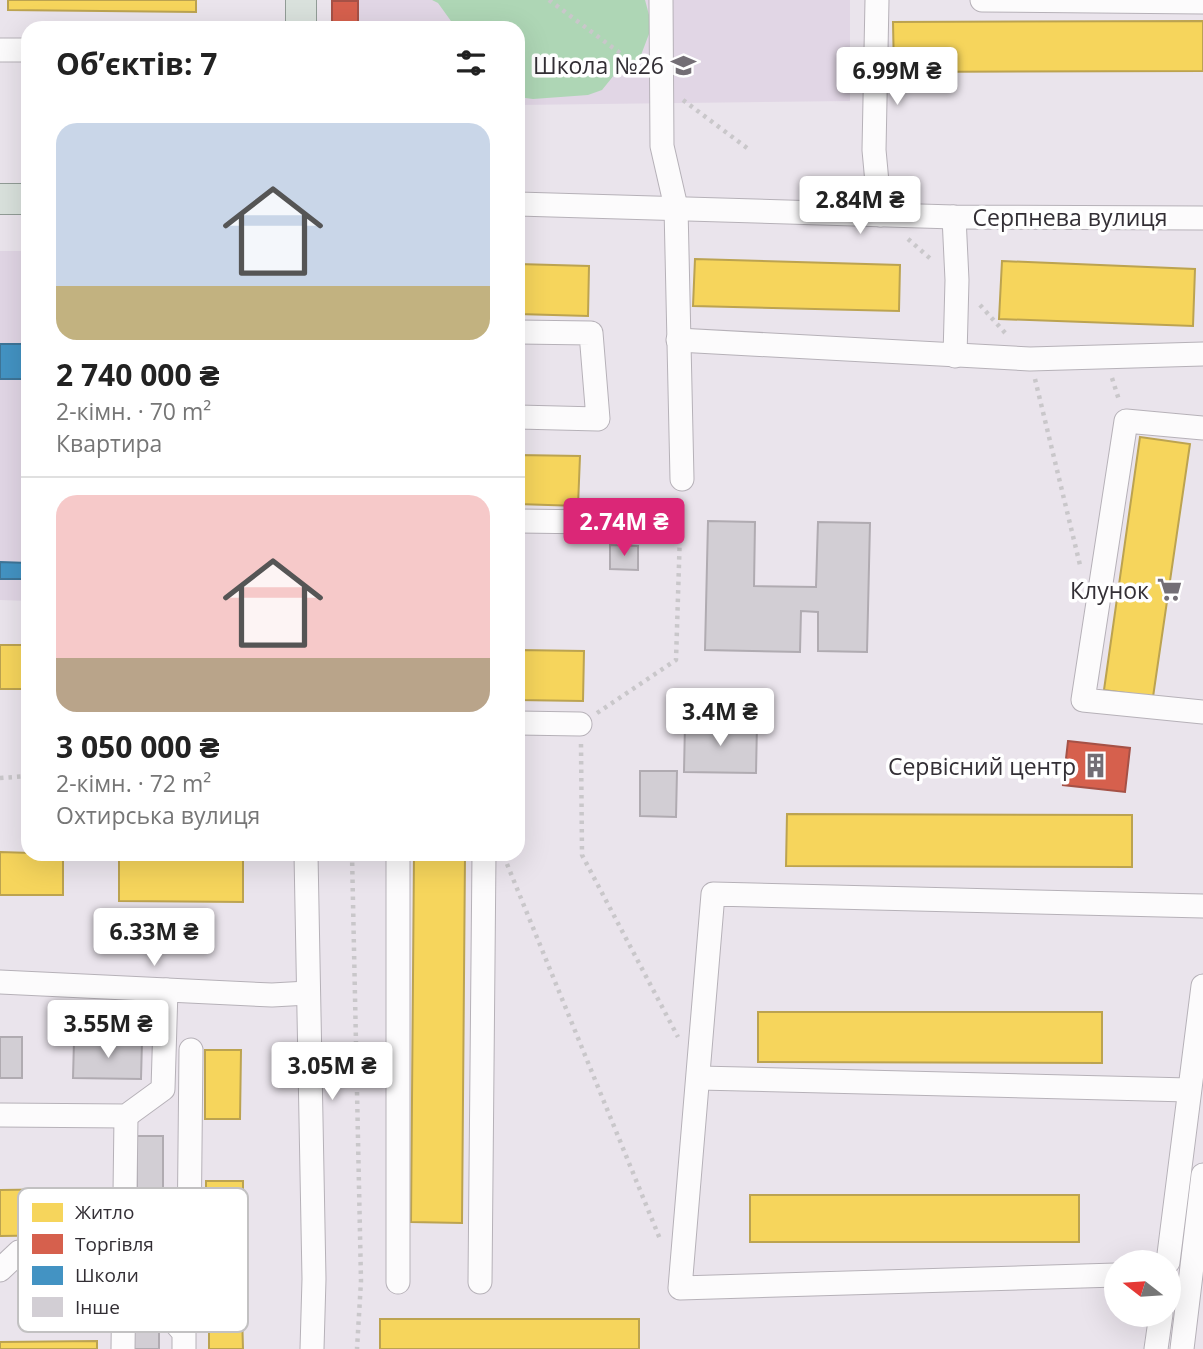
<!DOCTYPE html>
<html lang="uk">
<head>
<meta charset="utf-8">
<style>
  :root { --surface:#fff; --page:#f2f2f2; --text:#222; --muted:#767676; --line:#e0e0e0; --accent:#db2777 }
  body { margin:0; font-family:"Open Sans",sans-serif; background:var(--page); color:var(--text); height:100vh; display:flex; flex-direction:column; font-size:26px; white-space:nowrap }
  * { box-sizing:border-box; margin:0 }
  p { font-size:23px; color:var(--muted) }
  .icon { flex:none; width:38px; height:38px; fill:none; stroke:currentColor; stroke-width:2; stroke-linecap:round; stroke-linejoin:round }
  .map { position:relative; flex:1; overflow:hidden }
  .panel { position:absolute; left:21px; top:21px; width:504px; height:840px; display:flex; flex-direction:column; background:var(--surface); border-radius:21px; box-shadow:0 7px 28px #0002 }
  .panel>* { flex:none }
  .needle { width:46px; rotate:287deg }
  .buttons { position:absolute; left:1104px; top:1250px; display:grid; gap:14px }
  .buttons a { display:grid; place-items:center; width:77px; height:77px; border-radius:50%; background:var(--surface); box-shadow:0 7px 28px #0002; font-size:35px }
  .price { position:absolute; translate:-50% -60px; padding:0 16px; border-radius:7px; background:#fff; color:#222; font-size:23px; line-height:46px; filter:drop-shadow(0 2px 4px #0008) }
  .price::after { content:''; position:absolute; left:50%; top:42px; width:21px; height:16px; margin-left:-10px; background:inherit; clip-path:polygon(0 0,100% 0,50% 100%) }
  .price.current { background:var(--accent); color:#fff }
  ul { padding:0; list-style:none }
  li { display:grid; align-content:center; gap:14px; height:371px; padding:0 35px }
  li+li { border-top:2px solid var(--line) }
  li span { display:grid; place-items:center; height:217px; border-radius:21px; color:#555 }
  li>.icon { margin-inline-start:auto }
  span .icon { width:126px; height:126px; fill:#fffc; stroke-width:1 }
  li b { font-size:30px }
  h2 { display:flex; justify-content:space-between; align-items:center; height:84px; padding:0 35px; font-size:30px }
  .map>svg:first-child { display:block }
</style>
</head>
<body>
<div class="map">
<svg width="1203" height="1349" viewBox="0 0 1203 1349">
  <rect width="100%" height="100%" fill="#eae4ec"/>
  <g fill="#e1d6e5">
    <path d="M358 0H850V101L518 105V28H358Z"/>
    <path d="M0 251H28V601L0 600Z"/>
  </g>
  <path fill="#aed6b5" d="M432 0H645L652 26 638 63 619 69 602 90 588 95 533 99 518 97V28H456L438 3Z"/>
  <g fill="#f6d55c" stroke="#bca350" stroke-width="2">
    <path d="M8 0H196V12L8 10Z"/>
    <path d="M1203 21V71L894 72 893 22Z"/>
    <path d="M695 259 900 265 899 311 693 306Z"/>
    <path d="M1002 261 1195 269 1193 326 999 319Z"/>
    <path d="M518 264 589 266 588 316 518 314Z"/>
    <path d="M1140 437 1190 444 1153 697 1104 690Z"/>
    <path d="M518 455 580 456 578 506 518 504Z"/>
    <rect x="0" y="645" width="28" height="44"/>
    <path d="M518 650 584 651 583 701 518 700Z"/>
    <path d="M787 814 1132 815V867L786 866Z"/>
    <path d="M0 852 63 854V895H0Z"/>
    <path d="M414 854H465L462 1223 411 1222Z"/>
    <path d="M119 859 243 860V902L119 901Z"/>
    <path d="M758 1012H1102V1063L758 1062Z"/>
    <path d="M205 1050H241L240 1119H205Z"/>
    <rect x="206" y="1181" width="37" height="71"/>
    <path d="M72 1189 73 1235 0 1236V1190Z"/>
    <rect x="750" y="1195" width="329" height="47"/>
    <path d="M209 1314H242L243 1349H209Z"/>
    <rect x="380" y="1319" width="259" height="30"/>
    <path d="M97 1341V1349H0V1342Z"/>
  </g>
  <g fill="#d6604d" stroke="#a55146" stroke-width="2">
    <rect x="332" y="1" width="26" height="27"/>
    <path d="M1068 741 1130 748 1125 792 1063 785Z"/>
  </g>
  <g fill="#4393c3" stroke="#3e7598" stroke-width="2">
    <rect x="358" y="22" width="33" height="6"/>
    <rect x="0" y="344" width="28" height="35"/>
    <path d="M0 562 28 563V579H0Z"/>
  </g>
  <g fill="#d2ced4" stroke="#b0abb1" stroke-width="2">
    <path d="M708 521 755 522 754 586 816 587 818 522 870 523 867 652 818 651V612L801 611 800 652 705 650Z"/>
    <path d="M610 545 638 546V570L610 569Z"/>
    <path d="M685 723 757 724 756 773 684 772Z"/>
    <path d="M640 771H677L676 817 640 816Z"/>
    <rect x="0" y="1037" width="22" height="41"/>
    <path d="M74 1041H142L141 1079 73 1078Z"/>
    <rect x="137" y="1136" width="26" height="97"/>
    <rect x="134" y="1309" width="25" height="40"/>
  </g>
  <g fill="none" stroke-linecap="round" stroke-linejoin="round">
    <defs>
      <g id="minor">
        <path d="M661 0 662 146 676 207 682 479"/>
        <path d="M877 0 874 150 880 215"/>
        <path d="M982 0 1203 2"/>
        <path d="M0 50H28"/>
        <path d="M518 204 954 217 1203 218"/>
        <path d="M954 217 957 280 955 356"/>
        <path d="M518 332 591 333 598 419 518 417"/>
        <path d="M678 340 1030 359 1203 354"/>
        <path d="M1203 428 1126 421 1083 700 1203 712"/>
        <path d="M518 521 595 522"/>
        <path d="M518 723 580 724"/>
        <path d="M306 854 314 1279 312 1349"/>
        <path d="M0 982 272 995 308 993"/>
        <path d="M699 1078 1189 1090"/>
        <path d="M0 1115 126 1116 163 1089 166 990"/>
        <path d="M1168 1262 1203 986"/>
        <path d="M0 1270 19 1252 124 1253"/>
        <path d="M135 1275 184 1333V1349"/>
        <path d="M1116 1275 680 1288 713 894 1203 906"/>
        <path d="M124 1277 162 1271 189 1244 191 1050"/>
        <path d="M398 1282V854"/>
        <path d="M480 1282 484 854"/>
        <path d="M123 1349 126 1116"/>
        <path d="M1156 1349 1161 1314"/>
        <path d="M1182 1349 1203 1175"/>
      </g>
      <g id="major">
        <path d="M301 28V0"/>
        <path d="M0 199H28"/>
      </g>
    </defs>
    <use href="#minor" stroke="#b6b1b8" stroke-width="25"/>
    <use href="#major" stroke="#919c96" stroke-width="32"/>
    <g stroke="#c9c7ca" stroke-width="4.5" stroke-dasharray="3.5 5" stroke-linecap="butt">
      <path d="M549 0 640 68"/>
      <path d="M683 100 747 148"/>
      <path d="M908 239 933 261"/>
      <path d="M980 305 1007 335"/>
      <path d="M1112 378 1119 400"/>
      <path d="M1035 379 1080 565"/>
      <path d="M597 713 676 660 681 501"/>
      <path d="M581 744 582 855 678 1037"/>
      <path d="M0 778 28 776"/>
      <path d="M352 854 361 1281 357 1349"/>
      <path d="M507 864 660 1239"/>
    </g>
    <use href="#minor" stroke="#fcfbfc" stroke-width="23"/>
    <use href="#major" stroke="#d9e1dc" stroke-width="30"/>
  </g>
  <defs>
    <symbol id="school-bare" viewBox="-9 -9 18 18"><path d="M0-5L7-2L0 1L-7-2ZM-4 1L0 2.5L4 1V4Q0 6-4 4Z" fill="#736e75" stroke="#fff" stroke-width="2.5" paint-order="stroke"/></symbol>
    <symbol id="supermarket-bare" viewBox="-9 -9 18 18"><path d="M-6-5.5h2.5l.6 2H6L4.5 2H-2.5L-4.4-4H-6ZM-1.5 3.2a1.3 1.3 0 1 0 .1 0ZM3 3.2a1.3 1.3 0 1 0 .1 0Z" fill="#736e75" stroke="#fff" stroke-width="2.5" paint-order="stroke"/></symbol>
    <symbol id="building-bare" viewBox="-9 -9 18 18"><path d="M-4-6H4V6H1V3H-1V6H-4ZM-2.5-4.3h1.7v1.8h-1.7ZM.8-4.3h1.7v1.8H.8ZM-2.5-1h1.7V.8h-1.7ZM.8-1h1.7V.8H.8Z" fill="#736e75" stroke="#fff" stroke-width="2.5" paint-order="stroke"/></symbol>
  </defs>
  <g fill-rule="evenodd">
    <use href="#school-bare" x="666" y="48" width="35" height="35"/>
    <use href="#supermarket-bare" x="1152" y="572" width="35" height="35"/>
    <use href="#building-bare" x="1078" y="748" width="35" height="35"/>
  </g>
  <g text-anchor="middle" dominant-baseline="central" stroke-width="7" stroke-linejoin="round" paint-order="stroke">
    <g font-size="23" fill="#332f35" stroke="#fff" text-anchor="end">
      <text x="664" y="65">Школа №26</text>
      <text x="1149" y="590">Клунок</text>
      <text x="1076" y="766">Сервісний центр</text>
    </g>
    <g font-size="23" fill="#332f35" stroke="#fff">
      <text x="1070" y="217">Серпнева вулиця</text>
    </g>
  </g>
  <rect x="18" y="1188" width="230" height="144" rx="10" fill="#fff" stroke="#c2c1c2" stroke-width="2"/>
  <rect x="32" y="1203" width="31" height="19" fill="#f6d55c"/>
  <rect x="32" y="1234" width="31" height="20" fill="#d6604d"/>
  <rect x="32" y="1266" width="31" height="19" fill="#4393c3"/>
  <rect x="32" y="1297" width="31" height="20" fill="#d2ced4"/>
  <g font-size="19" fill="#332f35">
    <text x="75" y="1219">Житло</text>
    <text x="75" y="1251">Торгівля</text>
    <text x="75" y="1282">Школи</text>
    <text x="75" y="1314">Інше</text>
  </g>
</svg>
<div class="buttons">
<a><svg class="needle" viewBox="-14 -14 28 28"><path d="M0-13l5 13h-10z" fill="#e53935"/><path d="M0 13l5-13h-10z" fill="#767676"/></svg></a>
</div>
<b class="price" style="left:897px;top:107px">6.99M ₴</b>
<b class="price" style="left:860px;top:236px">2.84M ₴</b>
<b class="price current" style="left:624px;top:558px">2.74M ₴</b>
<b class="price" style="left:720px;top:748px">3.4M ₴</b>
<b class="price" style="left:154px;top:968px">6.33M ₴</b>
<b class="price" style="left:108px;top:1060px">3.55M ₴</b>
<b class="price" style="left:332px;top:1102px">3.05M ₴</b>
<section class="panel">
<h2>Об’єктів: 7<svg class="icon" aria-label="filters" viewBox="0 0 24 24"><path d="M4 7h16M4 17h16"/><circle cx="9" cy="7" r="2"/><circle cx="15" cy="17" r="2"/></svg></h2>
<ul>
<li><span style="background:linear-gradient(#c9d6e8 75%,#c2b280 0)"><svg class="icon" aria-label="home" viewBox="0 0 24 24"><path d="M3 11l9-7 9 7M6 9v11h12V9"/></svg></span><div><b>2 740 000 ₴</b><p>2-кімн. · 70 m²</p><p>Квартира</p></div></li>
<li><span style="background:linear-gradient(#f6c9c9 75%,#b9a48a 0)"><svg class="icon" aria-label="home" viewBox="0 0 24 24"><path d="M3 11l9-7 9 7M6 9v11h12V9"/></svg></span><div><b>3 050 000 ₴</b><p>2-кімн. · 72 m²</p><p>Охтирська вулиця</p></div></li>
</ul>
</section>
</div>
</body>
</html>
